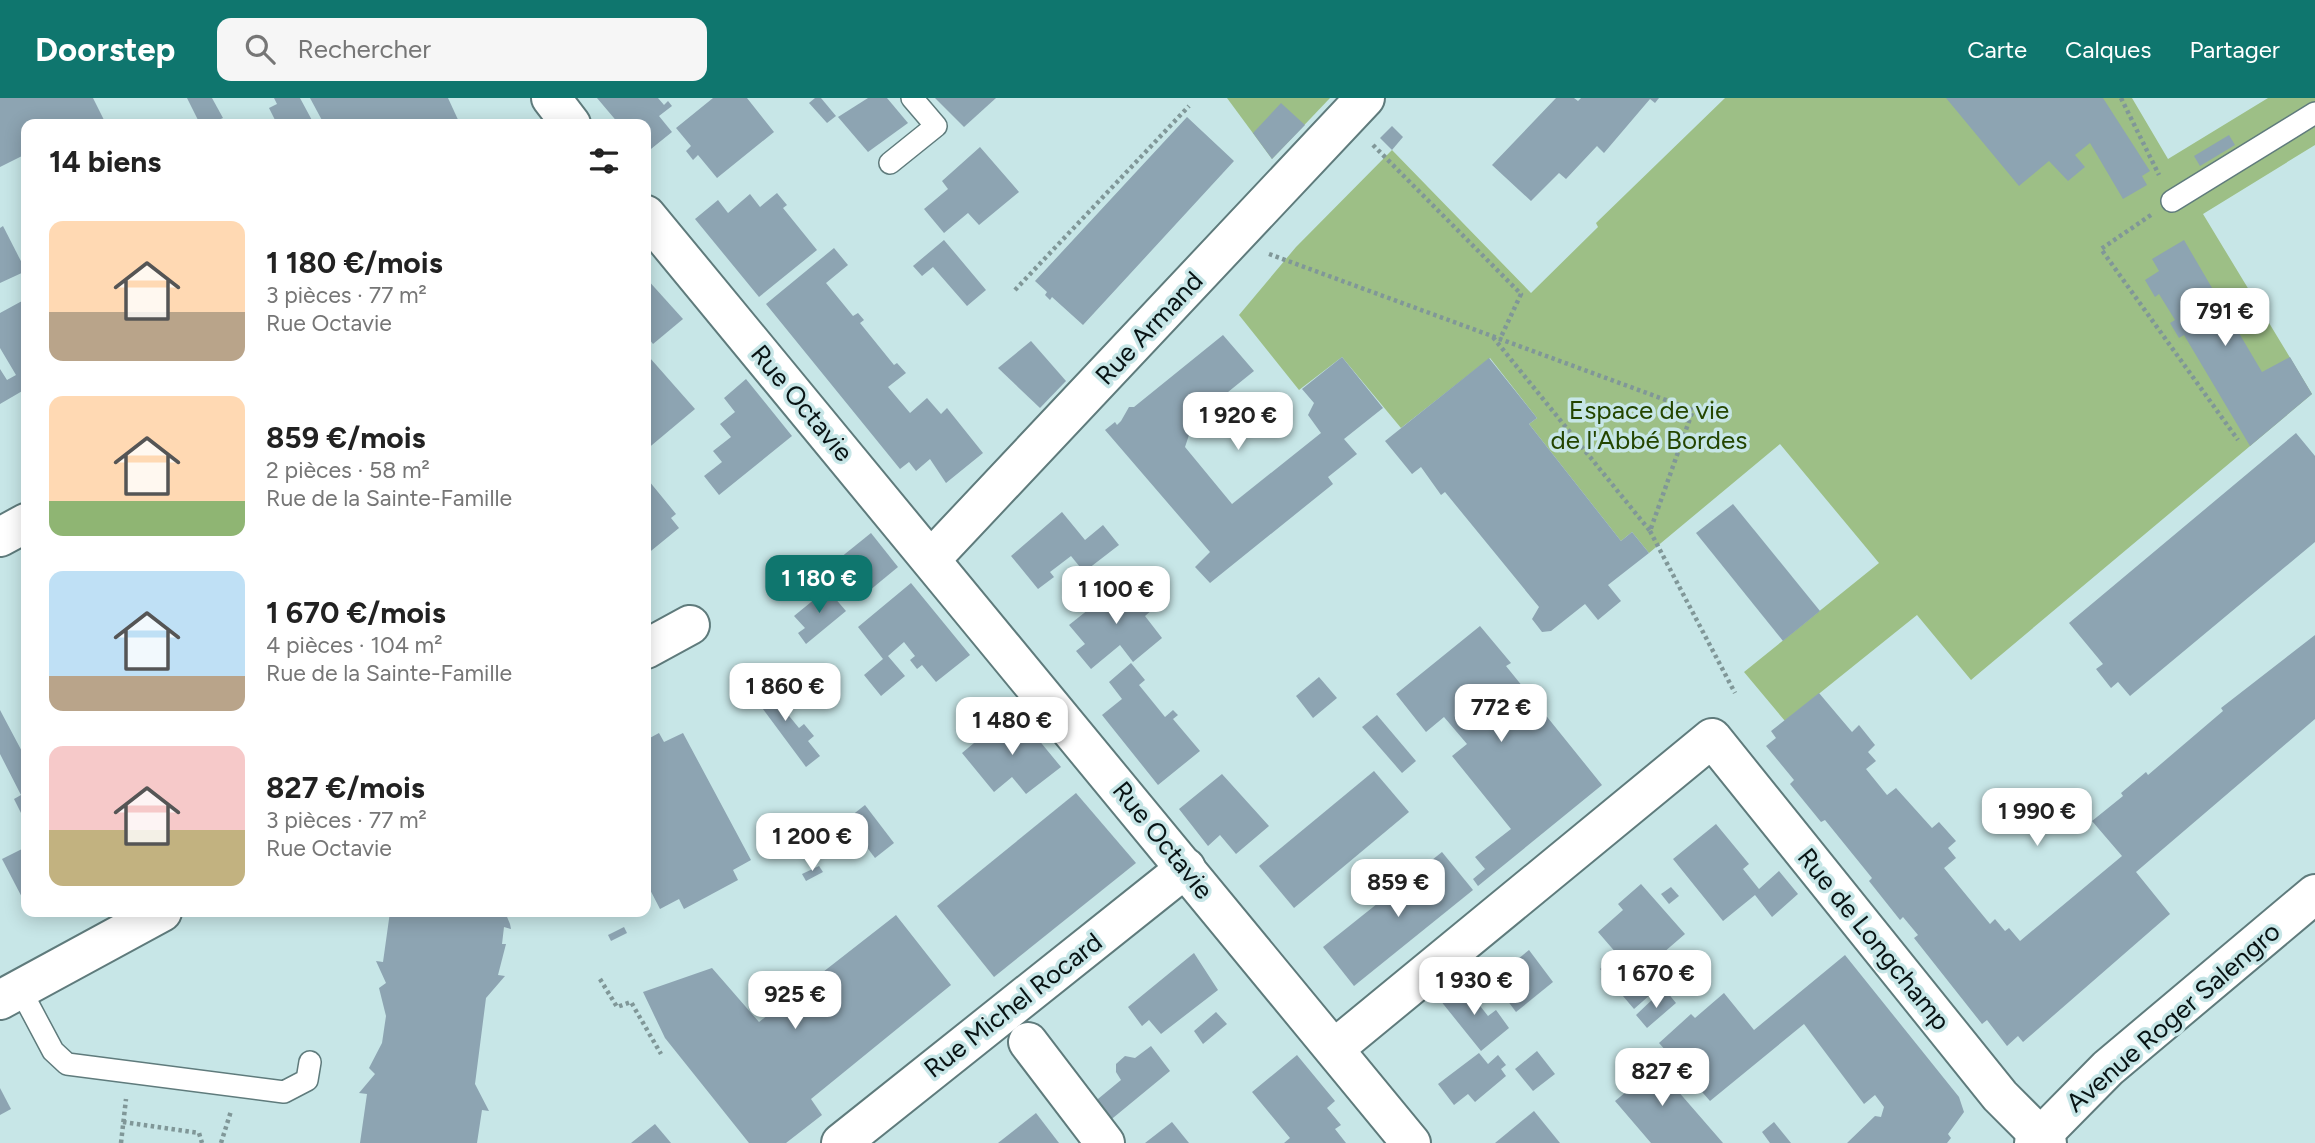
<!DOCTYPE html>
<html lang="fr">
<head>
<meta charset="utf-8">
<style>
  :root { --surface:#fff; --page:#f6f6f6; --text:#222; --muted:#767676; --accent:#0f766e }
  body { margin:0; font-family:Figtree,sans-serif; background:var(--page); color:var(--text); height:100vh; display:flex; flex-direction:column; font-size:26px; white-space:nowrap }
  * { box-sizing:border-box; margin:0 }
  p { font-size:23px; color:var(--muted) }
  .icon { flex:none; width:38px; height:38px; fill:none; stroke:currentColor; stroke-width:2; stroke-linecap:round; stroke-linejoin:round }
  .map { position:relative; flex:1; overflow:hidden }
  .sheet { position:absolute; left:21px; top:21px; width:630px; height:798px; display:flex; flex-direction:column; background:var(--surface); border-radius:14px; box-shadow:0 4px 18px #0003 }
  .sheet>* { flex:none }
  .price { position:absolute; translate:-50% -60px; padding:0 16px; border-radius:14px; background:#fff; color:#222; font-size:23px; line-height:46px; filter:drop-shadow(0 2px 4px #0008) }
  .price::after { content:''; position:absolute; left:50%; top:42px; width:21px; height:16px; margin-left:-10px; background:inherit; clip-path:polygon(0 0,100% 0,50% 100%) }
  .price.current { background:var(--accent); color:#fff }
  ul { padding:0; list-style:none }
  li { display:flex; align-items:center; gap:21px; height:175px; padding:0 28px }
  li span { display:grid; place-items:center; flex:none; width:196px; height:140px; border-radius:14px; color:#555 }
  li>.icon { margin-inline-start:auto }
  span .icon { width:84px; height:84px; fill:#fffc; stroke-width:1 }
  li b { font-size:30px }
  h2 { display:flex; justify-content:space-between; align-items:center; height:84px; padding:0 28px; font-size:30px }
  header { display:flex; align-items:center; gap:42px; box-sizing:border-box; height:98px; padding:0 35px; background:var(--accent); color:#fff }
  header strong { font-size:33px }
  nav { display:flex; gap:38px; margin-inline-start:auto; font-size:24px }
  .search { width:490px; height:63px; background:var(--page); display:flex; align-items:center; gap:18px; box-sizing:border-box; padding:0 24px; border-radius:14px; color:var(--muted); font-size:26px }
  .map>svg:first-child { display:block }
</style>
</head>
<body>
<header>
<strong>Doorstep</strong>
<div class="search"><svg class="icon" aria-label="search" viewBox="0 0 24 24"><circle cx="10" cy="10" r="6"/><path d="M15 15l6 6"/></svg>Rechercher</div>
<nav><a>Carte</a><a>Calques</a><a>Partager</a></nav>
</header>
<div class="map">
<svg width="2315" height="1045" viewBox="0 0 2315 1045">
  <rect width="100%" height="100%" fill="#c7e6e7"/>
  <g fill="#9dbf86">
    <path d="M1227 0H1330L1272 61Z"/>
    <path d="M1725 0H2132L2168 61 2268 0H2315V47L2203 116 2312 296 1971 582 1917 517 1785 623 1744 574 1879 465 1780 346 1649 455 1632 434 1621 443 1529 326 1537 320 1490 260 1401 330 1342 259 1299 292 1239 217 1296 149 1392 52 1531 195 1598 129 1596 125Z"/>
  </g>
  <g fill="#8da4b2">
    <path d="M0 0H93L106 26H26V56L0 69Z"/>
    <path d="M187 0H212L223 20 209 26H200Z"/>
    <path d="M274 0H300L314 26H286L284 23 277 26 269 10 277 6Z"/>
    <path d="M310 0H448L460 26H324Z"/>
    <path d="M597 0H658L664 7 668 3 672 8 659 18 672 34 646 55V26H619Z"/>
    <path d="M713 0H747L774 34 717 80 698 57 693 62 686 53 691 48 676 30Z"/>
    <path d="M815 0H821L836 18 827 25 809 5Z"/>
    <path d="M868 0H887L908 25 868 54 838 19Z"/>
    <path d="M935 0H996L964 29Z"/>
    <path d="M1556 0H1574L1578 3 1581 0H1659L1655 5 1650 1 1604 55 1597 48 1566 81 1559 75 1531 103 1492 67Z"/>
    <path d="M1946 0H2103L2150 73 2142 78 2147 87 2123 101 2090 45 2075 57 2085 69 2068 83 2049 63 2019 88Z"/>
    <path d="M1281 5 1305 27 1272 61 1253 35Z"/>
    <path d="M1187 19 1234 63 1083 227 1052 199 1050 202 1045 197 1047 194 1035 183Z"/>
    <path d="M1392 28 1403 39 1392 52 1380 40Z"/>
    <path d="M2229 37 2235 47 2200 68 2194 58Z"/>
    <path d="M980 49 1019 94 979 127 968 115 944 135 924 111 948 91 942 83Z"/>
    <path d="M777 95 787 107 783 110 817 152 759 199 695 121 718 102 728 115 750 96 760 109Z"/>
    <path d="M3 128 26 173 0 185V130Z"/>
    <path d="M944 142 986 192 967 208 933 169 922 178 913 168Z"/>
    <path d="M2184 142 2215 195 2204 202 2214 220 2226 213 2262 274 2290 259 2312 296 2250 348 2184 237 2179 240 2170 225 2175 222 2159 196 2155 199 2145 182 2159 173 2152 161Z"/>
    <path d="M834 150 848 167 826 185 853 218 858 215 864 222 860 225 894 267 897 265 906 275 888 289 910 315 927 300 941 316 947 310 983 355 946 385 930 361 916 373 909 364 900 371 766 206Z"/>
    <path d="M646 180 683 221 653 246 646 237Z"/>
    <path d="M22 203 26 211V296L24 292 0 306V271L7 282 16 277 0 250V215Z"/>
    <path d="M1223 237 1254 273 1186 328 1189 337 1185 349 1232 406 1321 335 1308 317 1314 305 1302 291 1342 259 1383 310 1344 341 1357 356 1328 379 1333 386 1210 485 1195 469 1210 454 1105 332 1115 324 1117 327 1121 323 1129 309H1134Z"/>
    <path d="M1031 243 1066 283 1040 310 998 270Z"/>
    <path d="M650 260 695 311 646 352V264Z"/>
    <path d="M1489 260 1537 320 1529 326 1621 443 1632 434 1649 455 1608 487 1621 503 1598 522 1585 506 1551 533 1542 534 1532 521 1539 509 1445 394 1441 397 1421 369 1412 376 1385 343Z"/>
    <path d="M746 281 792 338 719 397 704 378 722 364 713 353 731 339 720 326 735 314 724 300Z"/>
    <path d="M2296 335 2315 358V444L2130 598 2118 584 2111 590 2096 571 2103 566 2069 525Z"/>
    <path d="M649 383 676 416 671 420 679 430 646 457V385Z"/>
    <path d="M1733 406 1820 513 1783 543 1696 435Z"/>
    <path d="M1062 414 1085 442 1103 427 1119 447 1084 474 1071 458 1050 474 1054 479 1038 491 1011 458Z"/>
    <path d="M871 435 898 469 858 502 830 468Z"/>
    <path d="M1128 480 1153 511 1145 518 1162 540 1133 564 1120 547 1091 571 1076 553 1085 546 1069 527Z"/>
    <path d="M911 485 970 557 936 584 922 567 917 571 910 562 915 558 904 544 888 558 905 578 881 598 864 577 883 561 858 529Z"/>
    <path d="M827 491 846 513 806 546 798 535 805 530 794 518Z"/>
    <path d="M1480 528 1511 565 1506 568 1602 687 1478 788 1473 781 1485 771 1475 759 1511 731 1452 658 1467 646 1444 619 1426 634 1396 596Z"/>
    <path d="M2315 537V621L2136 774 2170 816 2023 944 2018 938 2007 948 1987 922 1982 926 1914 840 1918 837 1903 819 1900 822 1869 783 1872 780 1825 722 1821 724 1790 686 1794 682 1766 648 1776 640 1771 633 1819 595 1852 634 1859 627 1875 647 1868 654 1876 663 1866 671 1887 697 1896 690 1932 730 1939 724 1956 743 1948 750 1956 760 1944 770 1990 826 1995 821 2005 833 2009 830 2020 843 2122 758 2092 723 2123 698 2121 695 2146 674 2148 677 2223 613 2221 610Z"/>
    <path d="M1131 565 1145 582 1139 587 1165 619 1173 612 1178 617 1173 621 1200 653 1158 687 1102 617 1122 601 1109 584Z"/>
    <path d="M1319 579 1337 600 1313 620 1296 598Z"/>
    <path d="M760 582 770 594 777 589 783 596 776 602 799 630 804 626 814 638 808 643 820 658 806 669 748 591Z"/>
    <path d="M0 612 26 661V725L14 701 21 697 0 656Z"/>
    <path d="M1377 617 1416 663 1402 675 1362 629Z"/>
    <path d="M1019 618 1061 669 1026 696 1012 679 994 694 962 655 992 630 997 636Z"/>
    <path d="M659 635 664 644 683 635 751 762 733 772 738 782 684 811 679 801 660 811 646 784V642Z"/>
    <path d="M1374 673 1409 714 1294 810 1259 768Z"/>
    <path d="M1222 676 1269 728 1236 756 1220 737 1208 748 1179 711Z"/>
    <path d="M1076 695 1136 765 994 879 937 808Z"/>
    <path d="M865 707 894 745 875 760 846 722Z"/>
    <path d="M1716 726 1749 766 1743 771 1759 791 1779 773 1798 796 1772 819 1755 797 1723 823 1673 761Z"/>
    <path d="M26 749V807L2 761Z"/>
    <path d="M1442 754 1473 792 1354 888 1323 849Z"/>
    <path d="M819 768 823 774 806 783 802 776Z"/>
    <path d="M1641 786 1685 836 1663 855 1677 873 1634 911 1600 871 1617 856 1598 834 1623 812 1618 806Z"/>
    <path d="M1671 789 1679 798 1669 806 1661 796Z"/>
    <path d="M390 814H505L510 826 511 831 504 829 502 846H506L498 877 505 878 486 900 475 986 489 1013 482 1012 477 1045H360L367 996 359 995 375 976 369 970 382 945 386 918 379 890 386 885 376 863 383 864Z"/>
    <path d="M896 817 951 887 811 1001 822 1017 786 1045H749L665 940 643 894 712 870 759 924Z"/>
    <path d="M624 829 627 835 611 843 608 837Z"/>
    <path d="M1529 852 1553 884 1516 914 1492 882Z"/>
    <path d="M1194 855 1218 892 1161 936 1149 922 1142 928 1128 909Z"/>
    <path d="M1845 857 1959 999 1964 1014 1948 1036 1951 1040 1947 1045H1847L1875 1018 1881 1019 1884 1009 1875 997 1864 1006 1804 926 1710 1003 1659 945 1691 916 1695 920 1724 895 1754 932Z"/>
    <path d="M1462 885 1488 918 1496 912 1509 930 1481 953 1440 902Z"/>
    <path d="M1667 894 1676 905 1647 930 1636 917 1656 898 1659 902Z"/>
    <path d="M1216 914 1227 926 1203 946 1194 933Z"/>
    <path d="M1151 948 1170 973 1102 1029 1087 1010 1121 982 1116 974V966L1125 958 1135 960Z"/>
    <path d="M1642 951 1657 969 1723 1045H1651L1615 1003 1643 980 1628 963Z"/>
    <path d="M1537 953 1555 976 1533 993 1515 971Z"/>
    <path d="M1479 955 1488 966 1498 957 1506 967 1501 971 1506 978 1475 1004 1468 996 1454 1007 1438 986Z"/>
    <path d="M1297 957 1335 1003 1327 1010 1341 1027 1335 1031 1346 1045H1284L1290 1040 1252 994Z"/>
    <path d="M0 990 11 1011 0 1017Z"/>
    <path d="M1534 1013 1560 1045H1495Z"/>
    <path d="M1036 1015 1059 1045H998Z"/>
    <path d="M1172 1024 1189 1045H1145Z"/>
    <path d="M1774 1024 1791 1045H1770L1762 1034Z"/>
    <path d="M655 1026 671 1045H631Z"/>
  </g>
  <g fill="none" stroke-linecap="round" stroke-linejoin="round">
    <defs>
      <g id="lane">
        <path d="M890 65 936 28 912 0"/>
        <path d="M2172 103 2315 15"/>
        <path d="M20 891 53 953 67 966 284 994 307 982 310 964"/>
      </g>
      <g id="street">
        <path d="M551 0 571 26"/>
        <path d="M646 117 1411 1045"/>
        <path d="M0 439 26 425"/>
        <path d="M932 460 1365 0"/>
        <path d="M646 551 690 527"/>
        <path d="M0 902 162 814"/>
        <path d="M1028 944 1105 1045"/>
        <path d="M1335 950 1712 640 2000 998 2047 1045"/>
        <path d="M841 1045 1186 770"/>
      </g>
      <path id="secondary" d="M2034 1045 2108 970 2315 796"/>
    </defs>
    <use href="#lane" stroke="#5f7b7c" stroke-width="24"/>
    <use href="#street" stroke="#5f7b7c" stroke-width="42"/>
    <use href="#secondary" stroke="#5f7b7c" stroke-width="42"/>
    <g stroke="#809798" stroke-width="4.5" stroke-dasharray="3.5 3.5" stroke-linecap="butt">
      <path d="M2121 0 2159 77"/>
      <path d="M1373 47 1521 196 1500 241"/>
      <path d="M2151 117 2101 151 2238 342"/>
      <path d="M1269 156 1693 312 1650 433 1492 238"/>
      <path d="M1015 192 1189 8"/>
      <path d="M1650 433 1735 595"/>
      <path d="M600 881 617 909 631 904 661 956"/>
      <path d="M123 1024 199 1035 202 1045"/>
      <path d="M121 1045 126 1001"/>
      <path d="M221 1045 231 1013"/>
    </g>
    <use href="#lane" stroke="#fff" stroke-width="21"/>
    <use href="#street" stroke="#fff" stroke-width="38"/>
    <use href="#secondary" stroke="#fff" stroke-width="38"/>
  </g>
  <g text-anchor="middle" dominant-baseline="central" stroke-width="7" stroke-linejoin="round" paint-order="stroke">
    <g font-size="26" fill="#081314" stroke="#c7e6e7">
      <text transform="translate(1149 230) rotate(-47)">Rue Armand</text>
      <text transform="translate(802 305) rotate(50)">Rue Octavie</text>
      <text transform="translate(1163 742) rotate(51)">Rue Octavie</text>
      <text transform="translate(1874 841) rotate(51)">Rue de Longchamp</text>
      <text transform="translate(1013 907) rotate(-38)">Rue Michel Rocard</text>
      <text transform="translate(2173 919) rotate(-41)">Avenue Roger Salengro</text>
    </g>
    <g font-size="26" fill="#244500" stroke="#c7e6e7">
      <text x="1649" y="312">Espace de vie<tspan x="1649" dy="30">de l'Abbé Bordes</tspan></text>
    </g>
  </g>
</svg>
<b class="price" style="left:2225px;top:250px">791 €</b>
<b class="price" style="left:1238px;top:354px">1 920 €</b>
<b class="price current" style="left:819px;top:517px">1 180 €</b>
<b class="price" style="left:1116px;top:528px">1 100 €</b>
<b class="price" style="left:785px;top:625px">1 860 €</b>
<b class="price" style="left:1501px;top:646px">772 €</b>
<b class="price" style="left:1012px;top:659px">1 480 €</b>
<b class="price" style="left:2037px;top:750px">1 990 €</b>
<b class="price" style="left:812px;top:775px">1 200 €</b>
<b class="price" style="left:1398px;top:821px">859 €</b>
<b class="price" style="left:1656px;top:912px">1 670 €</b>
<b class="price" style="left:1474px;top:919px">1 930 €</b>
<b class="price" style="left:795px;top:933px">925 €</b>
<b class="price" style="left:1662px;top:1010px">827 €</b>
<section class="sheet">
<h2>14 biens<svg class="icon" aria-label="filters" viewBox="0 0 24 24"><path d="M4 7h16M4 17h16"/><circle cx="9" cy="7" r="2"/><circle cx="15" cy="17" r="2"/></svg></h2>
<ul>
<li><span style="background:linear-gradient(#ffd9b3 65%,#b9a48a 0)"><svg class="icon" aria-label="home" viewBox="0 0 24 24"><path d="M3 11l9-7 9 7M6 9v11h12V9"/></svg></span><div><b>1 180 €/mois</b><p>3 pièces · 77 m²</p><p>Rue Octavie</p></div></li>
<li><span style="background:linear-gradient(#ffd9b3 75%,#8fb573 0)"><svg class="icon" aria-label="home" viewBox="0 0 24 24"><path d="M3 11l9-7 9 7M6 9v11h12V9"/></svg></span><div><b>859 €/mois</b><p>2 pièces · 58 m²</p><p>Rue de la Sainte-Famille</p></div></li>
<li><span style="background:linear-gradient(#bfe0f5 75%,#b9a48a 0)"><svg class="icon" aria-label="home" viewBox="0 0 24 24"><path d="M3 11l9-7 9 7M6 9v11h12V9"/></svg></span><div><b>1 670 €/mois</b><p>4 pièces · 104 m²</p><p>Rue de la Sainte-Famille</p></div></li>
<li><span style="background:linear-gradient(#f6c9c9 60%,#c2b280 0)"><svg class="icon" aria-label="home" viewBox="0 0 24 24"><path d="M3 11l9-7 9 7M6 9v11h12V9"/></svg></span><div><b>827 €/mois</b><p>3 pièces · 77 m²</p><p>Rue Octavie</p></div></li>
</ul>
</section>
</div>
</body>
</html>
